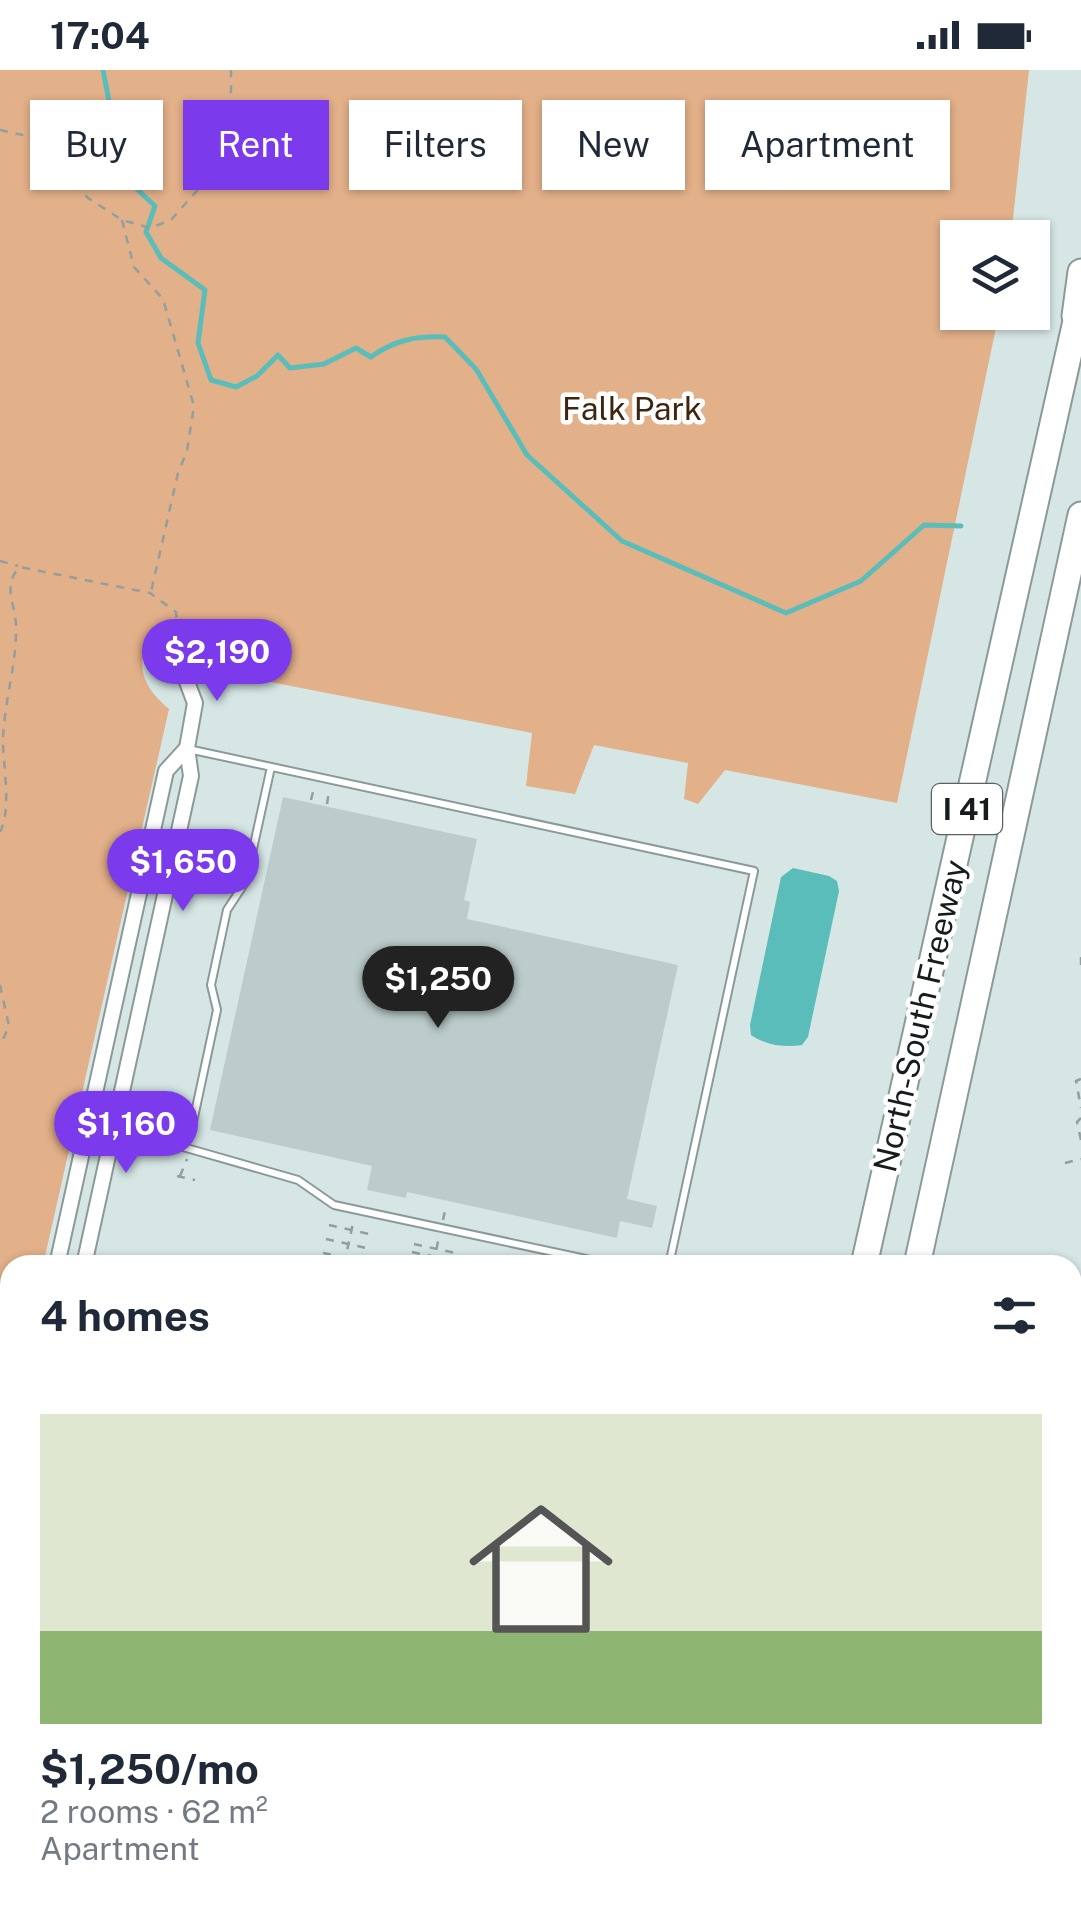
<!DOCTYPE html>
<html lang="en">
<head>
<meta charset="utf-8">
<style>
  :root { --surface:#fff; --page:#f2f2f3; --text:#1f2937; --muted:#747a83; --accent:#7c3aed }
  body { margin:0; font-family:"Public Sans",sans-serif; background:var(--page); color:var(--text); height:100vh; display:flex; flex-direction:column; font-size:38px; white-space:nowrap }
  * { box-sizing:border-box; margin:0 }
  p { font-size:32px; color:var(--muted) }
  .icon { flex:none; width:55px; height:55px; fill:none; stroke:currentColor; stroke-width:2; stroke-linecap:round; stroke-linejoin:round }
  .map { position:relative; flex:1; overflow:hidden }
  .side { position:absolute; left:0px; top:1185px; width:1082px; height:672px; display:flex; flex-direction:column; background:var(--surface); border-radius:30px 30px 0 0; box-shadow:0 2px 8px #0004 }
  .side>* { flex:none }
  .banner { position:absolute; left:30px; top:30px; width:1022px; height:90px; display:flex; gap:20px }
  .tools { position:absolute; left:940px; top:150px; display:grid; gap:20px }
  .tools a { display:grid; place-items:center; width:110px; height:110px; border-radius:0px; background:var(--surface); box-shadow:0 2px 8px #0004; font-size:50px }
  .price { position:absolute; translate:-50% -85px; padding:0 22px; border-radius:35px; background:var(--accent); color:#fff; font-size:32px; line-height:65px; filter:drop-shadow(0 2px 5px #0008) }
  .price::after { content:''; position:absolute; left:50%; top:60px; width:30px; height:22px; margin-left:-15px; background:inherit; clip-path:polygon(0 0,100% 0,50% 100%) }
  .price.current { background:#222; color:#fff }
  ul { padding:0; list-style:none }
  li { display:grid; align-content:center; gap:20px; height:530px; padding:0 40px }
  li span { display:grid; place-items:center; height:310px; border-radius:0px; color:#555 }
  li>.icon { margin-inline-start:auto }
  span .icon { width:180px; height:180px; fill:#fffc; stroke-width:1 }
  li b { font-size:42px }
  h2 { display:flex; justify-content:space-between; align-items:center; height:120px; padding:0 40px; font-size:42px }
  .tag { padding:0 35px; border-radius:0px; background:var(--surface); box-shadow:0 2px 8px #0004; font-size:35px; line-height:90px }
  .tag.current { background:var(--accent); color:#fff }
  .status { display:flex; justify-content:space-between; align-items:center; height:70px; padding:0 50px; background:var(--surface); direction:ltr }
  .status svg { height:28px; fill:currentColor }
  .map>svg:first-child { display:block }
</style>
</head>
<body>
<div class="status"><b>17:04</b><svg viewBox="0 0 49 12"><path d="M0 12V9h3v3zM5 12V6h3v6zM10 12V3h3v9zM15 12V0h3v12zM26 1h20v11H26zM47 4h2v5h-2z"/></svg></div>
<div class="map">
<svg width="1081" height="1857" viewBox="0 0 1081 1857">
  <rect width="100%" height="100%" fill="#d5e6e5"/>
  <path fill="#e2b089" d="M0 0H1029L1011 167 958 168V242L999 243 897 733 725 700 698 734 684 729 688 693 594 675 575 724 526 716 532 663 230 604C219 512 87 572 169 639L43 1195H10V1343L0 1380Z"/>
  <path fill="#5bbdba" d="M793 798 829 806 837 811 839 821 808 967 802 975C786 978 765 975 751 965L750 955 781 807Z"/>
  <g fill="none" stroke-linecap="round" stroke-linejoin="round">
    <path stroke="#5bbdba" stroke-width="5" d="M103 0 109 31 108 92 155 136 146 162 161 188 205 220 198 273 211 310 236 317 257 306 278 285 290 298 324 294 356 278 371 287C394 270 416 266 445 267L476 299 527 385 622 471 786 543 861 511 924 455 961 456"/>
  </g>
  <g fill="#bbcccb">
    <path d="M283 727 477 769 464 830 470 832 467 849 678 895 627 1129 657 1136 652 1158 620 1151 617 1168 407 1122 406 1128 367 1120 372 1096 210 1060Z"/>
    <path d="M1081 1429V1473L1072 1459V1434Z"/>
    <path d="M1072 1678 1081 1680V1819L1072 1817Z"/>
    <path d="M0 1679 10 1681V1796L0 1794Z"/>
    <path d="M0 1834 10 1837V1848H77L113 1857H0Z"/>
  </g>
  <g fill="none" stroke-linecap="round" stroke-linejoin="round">
    <defs>
      <g id="service">
        <path d="M188 679 754 801 669 1195"/>
        <path d="M88 1057 183 1077 298 1110 334 1135 614 1195"/>
        <path d="M183 1077 193 1052 217 940 211 915 227 840 246 811 271 697"/>
        <path d="M0 1658 10 1660"/>
        <path d="M1072 1668 1081 1669"/>
        <path d="M1072 1841 1081 1843"/>
        <path d="M144 1857 146 1848"/>
        <path d="M928 1857V1848"/>
      </g>
      <g id="minor">
        <path d="M57 1195 166 701 187 678"/>
        <path d="M84 1195 191 706 187 678 195 633 181 596"/>
        <path d="M1072 1334 1081 1297"/>
        <path d="M0 1417 10 1387"/>
        <path d="M0 1468 10 1453"/>
        <path d="M1072 1581 1081 1540"/>
        <path d="M1072 1609 1081 1617"/>
      </g>
      <g id="motorway">
        <path d="M1075 246 1081 202"/>
        <path d="M864 1195 1081 229"/>
        <path d="M917 1195 1081 445"/>
        <path d="M648 1857 652 1848"/>
        <path d="M717 1857 719 1848"/>
        <path d="M770 1857 772 1848"/>
        <path d="M829 1857 830 1848"/>
      </g>
    </defs>
    <use href="#service" stroke="#8b9a99" stroke-width="10"/>
    <use href="#minor" stroke="#8b9a99" stroke-width="18"/>
    <use href="#motorway" stroke="#8b9a99" stroke-width="29"/>
    <g stroke="#929f9e" stroke-width="2.5" stroke-dasharray="8 8" stroke-linecap="butt">
      <path d="M0 60 32 67 88 128 122 150 150 158 171 150 210 106 231 30V0"/>
      <path d="M122 150 134 197 163 229 194 336 187 381 178 403 151 522"/>
      <path d="M0 491 18 496"/>
      <path d="M311 730 314 718"/>
      <path d="M327 734 329 721"/>
      <path d="M0 762C12 738 3 697 3 670 4 632 17 594 16 555 15 533 2 515 20 497L150 523 176 542 180 582"/>
      <path d="M1081 887V895"/>
      <path d="M0 915 9 956 0 976"/>
      <path d="M1081 1009 1076 1011 1081 1038"/>
      <path d="M1081 1048 1077 1052 1081 1070"/>
      <path d="M1065 1093 1081 1089"/>
      <path d="M177 1106 195 1110"/>
      <path d="M180 1106 187 1089"/>
      <path d="M443 1150 446 1136"/>
      <path d="M329 1155 374 1165"/>
      <path d="M326 1169 371 1179"/>
      <path d="M414 1174 460 1184"/>
      <path d="M412 1182 459 1192"/>
      <path d="M323 1183 369 1192"/>
      <path d="M410 1190 433 1195"/>
      <path d="M344 1195 353 1153"/>
      <path d="M433 1195 439 1167"/>
      <path d="M1076 1417H1081"/>
      <path d="M1072 1818 1081 1820"/>
      <path d="M1034 1857 1036 1848"/>
    </g>
    <use href="#service" stroke="#fff" stroke-width="6"/>
    <use href="#minor" stroke="#fff" stroke-width="14"/>
    <use href="#motorway" stroke="#fff" stroke-width="25"/>
  </g>
  <g text-anchor="middle" dominant-baseline="central" stroke-width="9" stroke-linejoin="round" paint-order="stroke">
    <rect fill="#fff" stroke="#5c6060" stroke-width="2.5" x="932" y="714" width="70" height="50" rx="8"/>
    <g font-size="30" font-weight="bold" fill="#161c1c">
      <text x="967" y="739">I 41</text>
    </g>
    <g font-size="32" fill="#3d2511" stroke="#fff">
      <text x="632" y="338">Falk Park</text>
    </g>
    <g font-size="32" fill="#161c1c" stroke="#fff">
      <text transform="translate(920 946) rotate(-77)">North-South Freeway</text>
    </g>
  </g>
</svg>
<div class="tools">
<a><svg class="icon" aria-label="layers" viewBox="0 0 24 24"><path d="M12 4l9 5-9 5-9-5zM3 14l9 5 9-5"/></svg></a>
</div>
<b class="price" style="left:217px;top:634px">$2,190</b>
<b class="price" style="left:183px;top:844px">$1,650</b>
<b class="price current" style="left:438px;top:961px">$1,250</b>
<b class="price" style="left:126px;top:1106px">$1,160</b>
<div class="banner">
<a class="tag">Buy</a>
<a class="tag current">Rent</a>
<a class="tag">Filters</a>
<a class="tag">New</a>
<a class="tag">Apartment</a>
</div>
<section class="side">
<h2>4 homes<svg class="icon" aria-label="filters" viewBox="0 0 24 24"><path d="M4 7h16M4 17h16"/><circle cx="9" cy="7" r="2"/><circle cx="15" cy="17" r="2"/></svg></h2>
<ul>
<li><span style="background:linear-gradient(#dfe7d0 70%,#8fb573 0)"><svg class="icon" aria-label="home" viewBox="0 0 24 24"><path d="M3 11l9-7 9 7M6 9v11h12V9"/></svg></span><div><b>$1,250/mo</b><p>2 rooms · 62 m²</p><p>Apartment</p></div></li>
</ul>
</section>
</div>
</body>
</html>
